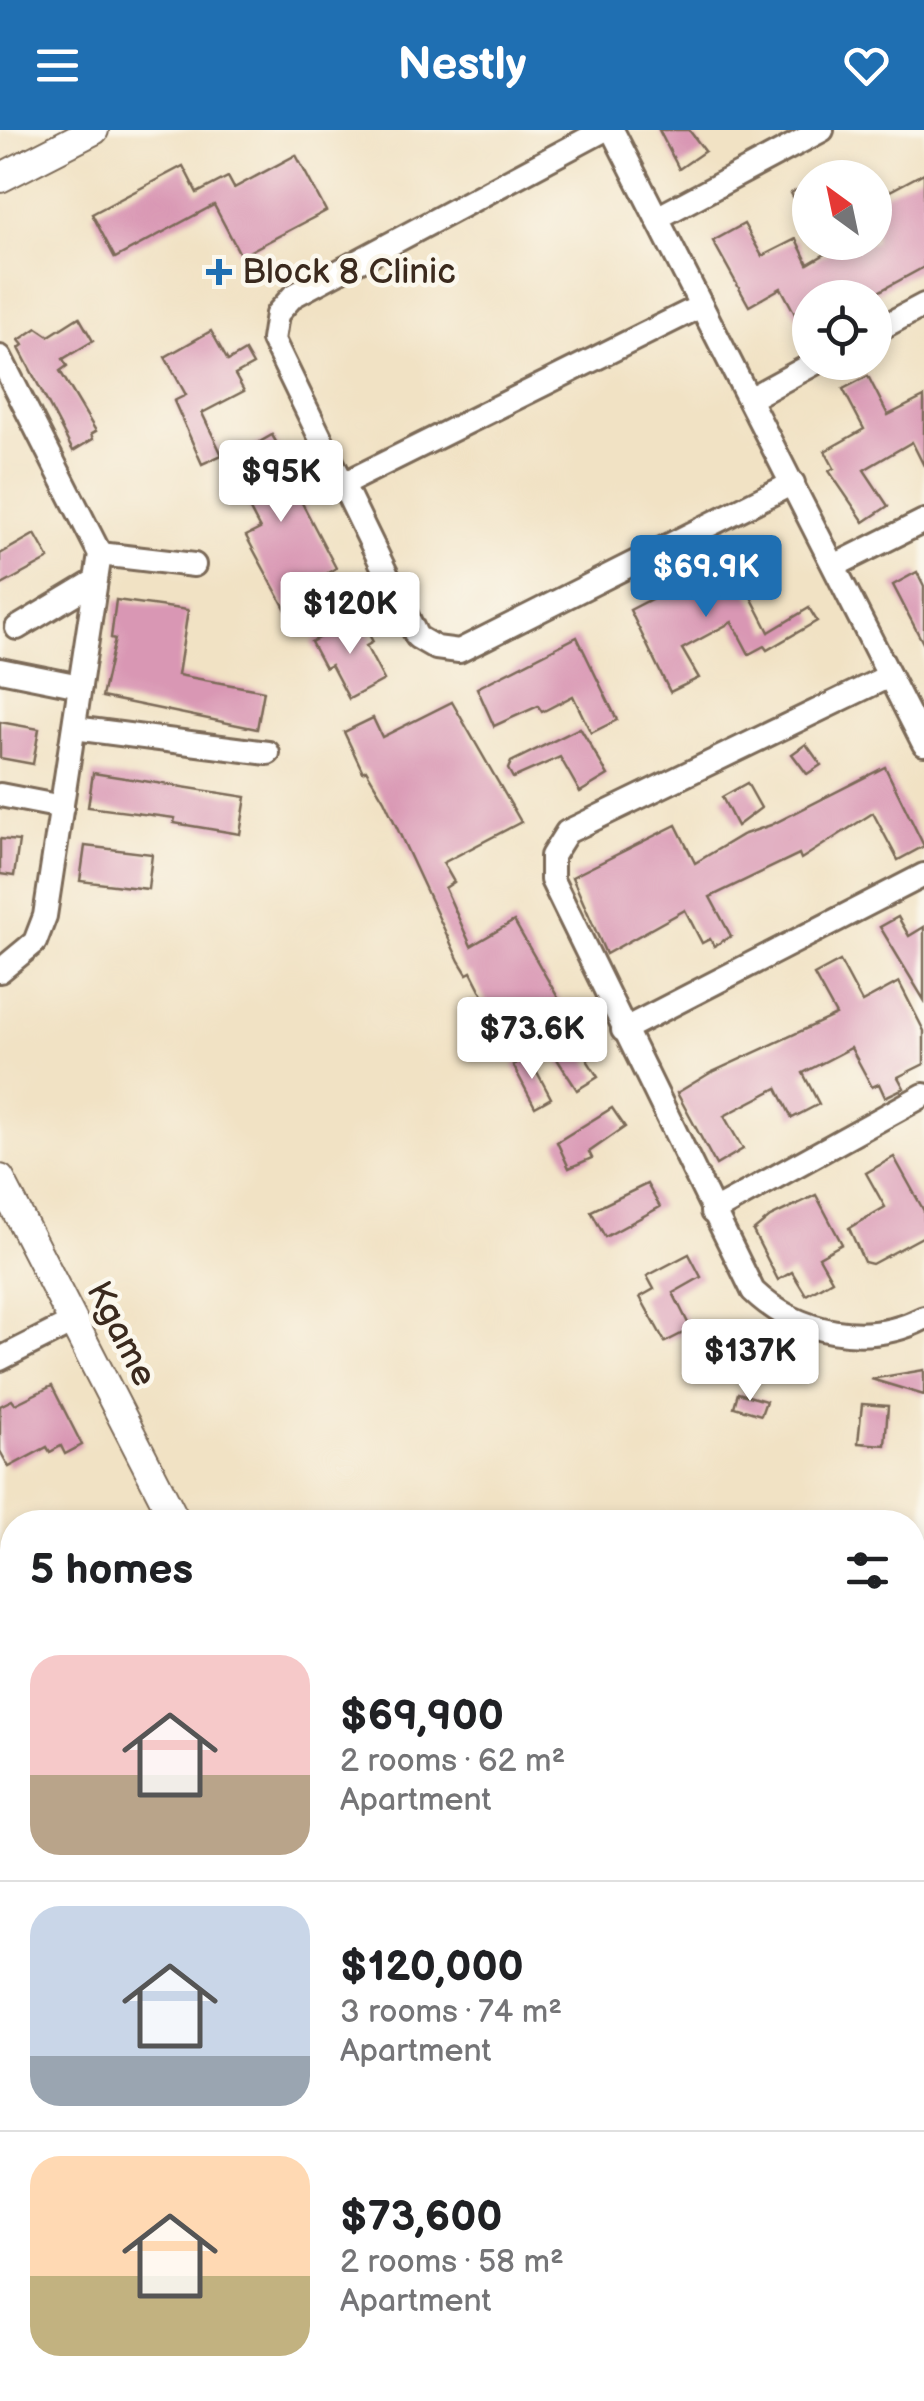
<!DOCTYPE html>
<html lang="en">
<head>
<meta charset="utf-8">
<style>
  :root { --surface:#fff; --page:#f6f6f6; --text:#202124; --muted:#757577; --line:#e0e0e0; --accent:#1f6fb2 }
  body { margin:0; font-family:"Balsamiq Sans",sans-serif; background:var(--page); color:var(--text); height:100vh; display:flex; flex-direction:column; font-size:38px; white-space:nowrap }
  * { box-sizing:border-box; margin:0 }
  p { font-size:32px; color:var(--muted) }
  .icon { flex:none; width:55px; height:55px; fill:none; stroke:currentColor; stroke-width:2; stroke-linecap:round; stroke-linejoin:round }
  .map { position:relative; flex:1; overflow:hidden }
  .sheet { position:absolute; left:0px; top:1380px; width:925px; height:892px; display:flex; flex-direction:column; background:var(--surface); border-radius:40px 40px 0 0; box-shadow:0 5px 15px #0003 }
  .sheet>* { flex:none }
  .needle { width:65px; rotate:327deg }
  .fabs { position:absolute; left:792px; top:30px; display:grid; gap:20px }
  .fabs a { display:grid; place-items:center; width:100px; height:100px; border-radius:50%; background:var(--surface); box-shadow:0 5px 15px #0003; font-size:50px }
  .price { position:absolute; translate:-50% -85px; padding:0 22px; border-radius:10px; background:#fff; color:#222; font-size:32px; line-height:65px; filter:drop-shadow(0 2px 5px #0008) }
  .price::after { content:''; position:absolute; left:50%; top:60px; width:30px; height:22px; margin-left:-15px; background:inherit; clip-path:polygon(0 0,100% 0,50% 100%) }
  .price.on { background:var(--accent); color:#fff }
  ul { padding:0; list-style:none }
  li { display:flex; align-items:center; gap:30px; height:250px; padding:0 30px }
  li+li { border-top:2px solid var(--line) }
  li span { display:grid; place-items:center; flex:none; width:280px; height:200px; border-radius:30px; color:#555 }
  li>.icon { margin-inline-start:auto }
  span .icon { width:120px; height:120px; fill:#fffc; stroke-width:1 }
  li b { font-size:42px }
  h2 { display:flex; justify-content:space-between; align-items:center; height:120px; padding:0 30px; font-size:42px }
  header { display:flex; justify-content:space-between; align-items:center; height:130px; padding:0 30px; background:var(--accent); color:#fff; font-size:45px; font-weight:700 }
  .map>svg:first-child { display:block }
</style>
</head>
<body>
<header><svg class="icon" aria-label="menu" viewBox="0 0 24 24"><path d="M4 6h16M4 12h16M4 18h16"/></svg>Nestly<svg class="icon" aria-label="heart" viewBox="0 0 24 24"><path d="M12 20l-8-8c-3-5 5-10 8-4 3-6 11-1 8 4z"/></svg></header>
<div class="map">
<svg width="924" height="2271" viewBox="0 0 924 2271">
  <rect width="100%" height="100%" fill="#fbf7ec"/>
  <filter id="ink" filterUnits="userSpaceOnUse"><feTurbulence type="fractalNoise" baseFrequency=".01" numOctaves="2"/><feDisplacementMap in="SourceGraphic" scale="20" xChannelSelector="R" yChannelSelector="G"/><feConvolveMatrix kernelMatrix="1 2 1 2 8 2 1 2 1" color-interpolation-filters="sRGB"/></filter>
  <filter id="wash" filterUnits="userSpaceOnUse"><feTurbulence type="fractalNoise" baseFrequency=".0048" numOctaves="4" result="noise"/><feDisplacementMap in="SourceGraphic" scale="40" xChannelSelector="R" yChannelSelector="G"/><feGaussianBlur stdDeviation="2.25" result="paint"/><feColorMatrix in="noise" values="0 0 0 0 0 0 0 0 0 0 0 0 0 0 0 0 0 1.4 0 .05"/><feComposite in="paint" operator="in"/></filter>
  <g filter="url(#wash)">
    <rect width="100%" height="100%" fill="#f1e2c4"/>
    <g id="blocks">
      <g fill="#d997b4">
        <path d="M659 0H689L705 21 679 39Z"/>
        <path d="M296 25 326 81 241 126 214 75 115 128 92 84 183 36 197 63 228 47 234 58Z"/>
        <path d="M924 43V137L867 168H810V212L781 158 749 176 713 111 744 94 762 126 796 109 808 134 846 112H875V69Z"/>
        <path d="M810 53V99L791 63Z"/>
        <path d="M79 187 93 211 63 229 67 236 60 241 96 301 91 304 93 309 73 321 19 218 23 215 19 210 37 198 49 206Z"/>
        <path d="M211 201 228 231 245 221 253 235 235 245 244 261 202 283 222 325 202 334 174 271 186 265 165 227Z"/>
        <path d="M868 246 888 285 924 267V336L912 312 864 340 888 376 864 392 829 341 834 338 825 321 864 299 843 259Z"/>
        <path d="M272 305 308 367 301 371 336 438 297 462 314 494 298 502 246 406 260 399 225 332Z"/>
        <path d="M35 404 49 429 0 456V424Z"/>
        <path d="M731 428 769 502 809 478 817 491 767 520 764 516 749 524 732 492 682 519 699 548 670 562 630 480Z"/>
        <path d="M917 442 924 456V515L893 455Z"/>
        <path d="M116 470 188 480 178 545 264 561 257 599 102 567 115 509 111 508Z"/>
        <path d="M359 486 373 512 366 516 384 550 349 569 331 535 325 538 311 512Z"/>
        <path d="M577 507 617 590 591 603 573 566 542 582 538 576 494 596 477 558Z"/>
        <path d="M452 572 521 692 443 733 454 752 445 758 471 816 514 791 592 927 587 930 598 947 577 960 530 887 502 903 471 842 467 844 459 831 384 670 366 640 363 642 344 602 373 588 382 607Z"/>
        <path d="M0 592 39 599 33 634 0 628Z"/>
        <path d="M580 598 608 645 580 662 560 627 513 648 508 639 511 632Z"/>
        <path d="M806 614 821 635 807 644 792 624Z"/>
        <path d="M885 637 924 716 898 730 873 683 801 729 799 724 710 767 731 806 714 816 710 809 702 813 685 780 606 824 572 747 676 695 695 733 742 705 771 695Z"/>
        <path d="M93 643 246 667 240 704 174 693 175 688 88 677Z"/>
        <path d="M747 653 761 678 737 696 722 667Z"/>
        <path d="M0 709 19 711 14 746 0 744Z"/>
        <path d="M85 716 152 724 148 759 80 751Z"/>
        <path d="M898 787 909 806 924 797V870L880 797Z"/>
        <path d="M840 831 862 872 899 852 924 901V934L898 947 904 958 885 967 879 954 872 957 851 918 803 943 819 974 792 988 777 958 724 986 743 1019 716 1035 677 963 710 943 836 885 814 845Z"/>
        <path d="M529 927 551 968 535 977 513 935Z"/>
        <path d="M612 978 625 997 589 1022 592 1028 569 1038 557 1012Z"/>
        <path d="M894 1027 924 1081V1106L872 1134 864 1132 849 1098 885 1077 866 1043Z"/>
        <path d="M647 1054 660 1077 605 1107 591 1081Z"/>
        <path d="M816 1065 842 1114 819 1127 832 1150 806 1165 792 1142 778 1150 753 1101 770 1087Z"/>
        <path d="M689 1124 701 1147 673 1163 691 1199 665 1212 640 1167 654 1159 647 1146Z"/>
        <path d="M924 1240V1265L871 1249Z"/>
        <path d="M52 1256 82 1315 65 1324 61 1316 50 1322 47 1317 9 1337 0 1321V1276L12 1270 15 1274Z"/>
        <path d="M738 1263 766 1271 761 1285 734 1277Z"/>
        <path d="M862 1274 888 1276 885 1315 858 1313Z"/>
      </g>
    </g>
  </g>
  <g filter="url(#ink)">
    <use href="#blocks" fill-opacity="0" stroke="#7b6a58" stroke-width="2.5"/>
    <g fill="none" stroke-linecap="round" stroke-linejoin="round">
      <defs>
        <g id="service">
          <path d="M388 2260 397 2270"/>
          <path d="M150 2271 153 2260"/>
        </g>
        <g id="minor">
          <path d="M604 0 293 166 277 184 273 210 417 507 436 518 459 521 793 353"/>
          <path d="M612 0 924 614"/>
          <path d="M657 88 822 0"/>
          <path d="M875 201 924 175"/>
          <path d="M0 227 100 424 45 786 35 812 0 841"/>
          <path d="M749 269 817 232"/>
          <path d="M341 355 701 176"/>
          <path d="M100 424 194 435"/>
          <path d="M836 435 924 391"/>
          <path d="M17 498 95 451"/>
          <path d="M0 540 80 556"/>
          <path d="M889 546 567 702 552 726V750L753 1161C798 1204 868 1217 924 1188"/>
          <path d="M74 598 268 623"/>
          <path d="M0 665 62 677"/>
          <path d="M623 900 924 745"/>
          <path d="M712 1082 924 965"/>
          <path d="M0 1229 73 1192"/>
          <path d="M912 2250 924 2211"/>
        </g>
        <g id="tertiary">
          <path d="M0 48 94 0"/>
          <path d="M0 1049 176 1392"/>
          <path d="M615 2260 617 2271"/>
        </g>
      </defs>
      <use href="#service" stroke="#7b6a58" stroke-width="16"/>
      <use href="#minor" stroke="#7b6a58" stroke-width="28"/>
      <use href="#tertiary" stroke="#7b6a58" stroke-width="32"/>
      <use href="#service" stroke="#fff" stroke-width="11"/>
      <use href="#minor" stroke="#fff" stroke-width="22"/>
      <use href="#tertiary" stroke="#fff" stroke-width="28"/>
    </g>
  </g>
  <path fill="#1f6fb2" stroke="#fbf7ec" stroke-width="4" d="M214 127h10v10h10v10h-10v10h-10v-10h-10v-10h10z"/>
  <g text-anchor="middle" dominant-baseline="central" stroke-width="9" stroke-linejoin="round" paint-order="stroke">
    <g font-size="35" fill="#3b2a1e" stroke="#fbf7ec" text-anchor="start">
      <text x="242" y="142">Block 8 Clinic</text>
    </g>
    <g font-size="35" fill="#3b2a1e" stroke="#fbf7ec">
      <text transform="translate(121 1204) rotate(63)">Kgame</text>
    </g>
  </g>
</svg>
<div class="fabs">
<a><svg class="needle" viewBox="-14 -14 28 28"><path d="M0-13l5 13h-10z" fill="#e53935"/><path d="M0 13l5-13h-10z" fill="#757577"/></svg></a>
<a><svg class="icon" aria-label="locate" viewBox="0 0 24 24"><circle cx="12" cy="12" r="6"/><path d="M12 2v4M12 18v4M2 12h4M18 12h4"/></svg></a>
</div>
<b class="price" style="left:281px;top:395px">$95K</b>
<b class="price on" style="left:706px;top:490px">$69.9K</b>
<b class="price" style="left:350px;top:527px">$120K</b>
<b class="price" style="left:532px;top:952px">$73.6K</b>
<b class="price" style="left:750px;top:1274px">$137K</b>
<section class="sheet">
<h2>5 homes<svg class="icon" aria-label="filters" viewBox="0 0 24 24"><path d="M4 7h16M4 17h16"/><circle cx="9" cy="7" r="2"/><circle cx="15" cy="17" r="2"/></svg></h2>
<ul>
<li><span style="background:linear-gradient(#f6c9c9 60%,#b9a48a 0)"><svg class="icon" aria-label="home" viewBox="0 0 24 24"><path d="M3 11l9-7 9 7M6 9v11h12V9"/></svg></span><div><b>$69,900</b><p>2 rooms · 62 m²</p><p>Apartment</p></div></li>
<li><span style="background:linear-gradient(#c9d6e8 75%,#9aa5b1 0)"><svg class="icon" aria-label="home" viewBox="0 0 24 24"><path d="M3 11l9-7 9 7M6 9v11h12V9"/></svg></span><div><b>$120,000</b><p>3 rooms · 74 m²</p><p>Apartment</p></div></li>
<li><span style="background:linear-gradient(#ffd9b3 60%,#c2b280 0)"><svg class="icon" aria-label="home" viewBox="0 0 24 24"><path d="M3 11l9-7 9 7M6 9v11h12V9"/></svg></span><div><b>$73,600</b><p>2 rooms · 58 m²</p><p>Apartment</p></div></li>
</ul>
</section>
</div>
</body>
</html>
